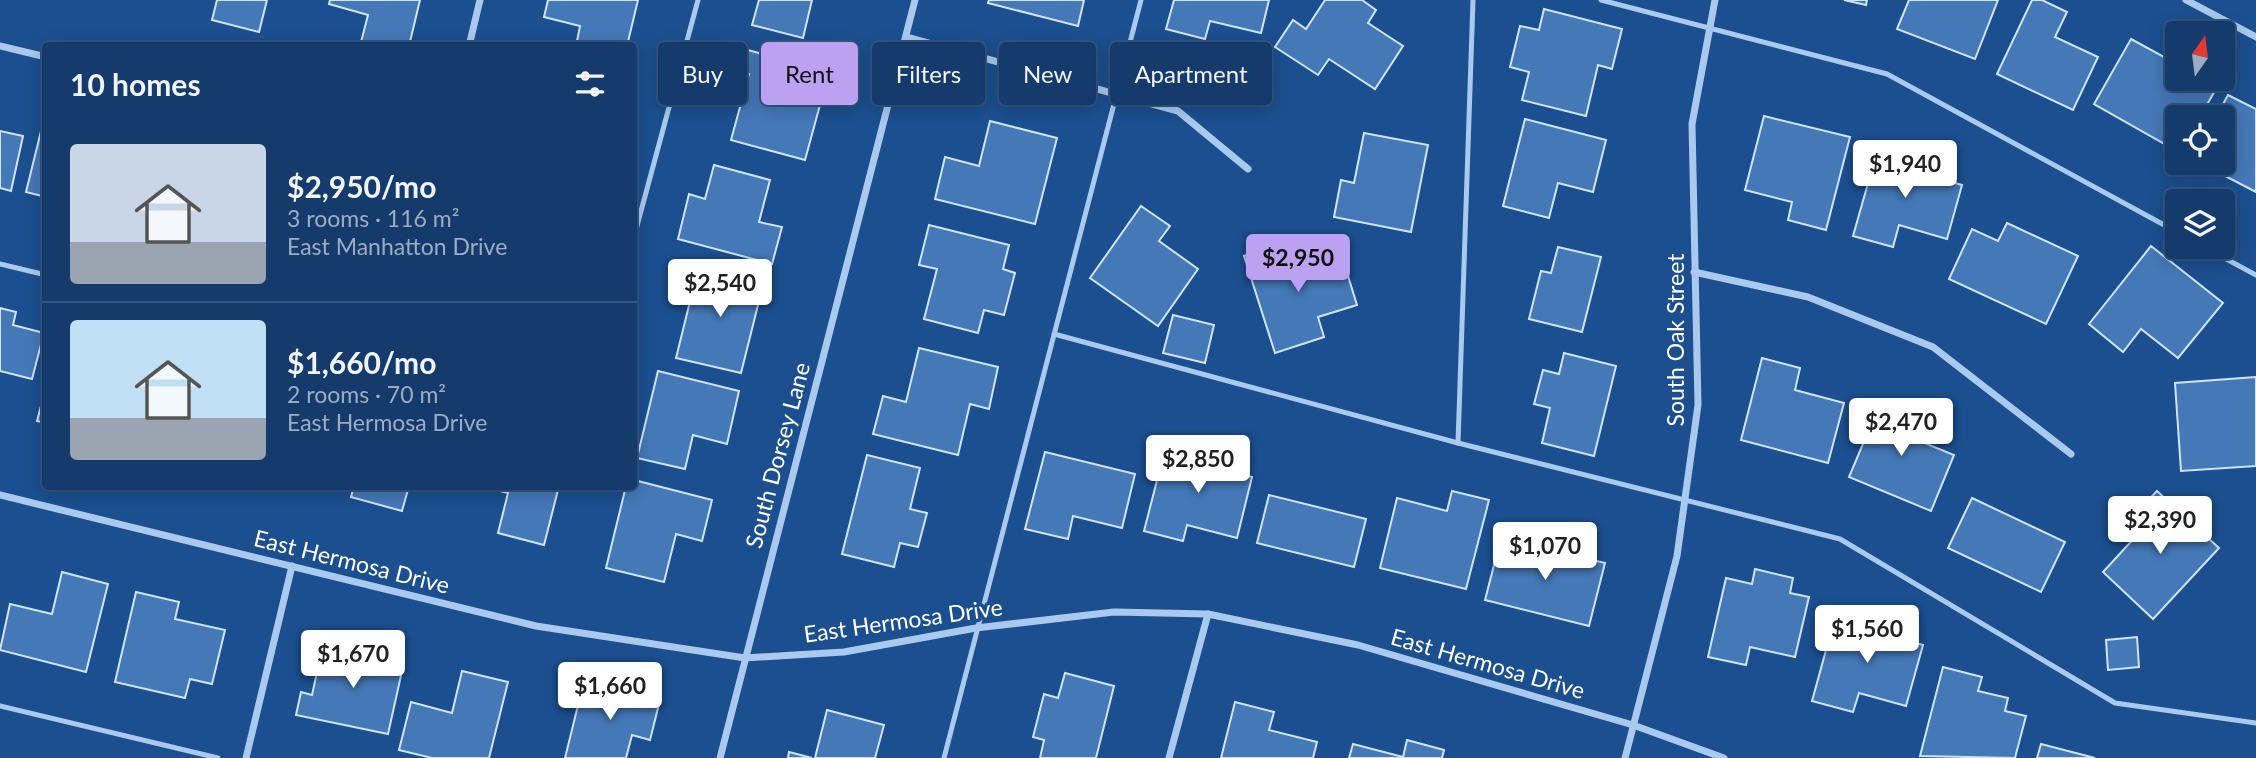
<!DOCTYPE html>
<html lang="en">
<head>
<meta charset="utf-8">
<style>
  :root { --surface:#143b6b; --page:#1d4271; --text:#f1f3f6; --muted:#9dadc1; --line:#33557e; --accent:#bca0f2 }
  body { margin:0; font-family:Lato,sans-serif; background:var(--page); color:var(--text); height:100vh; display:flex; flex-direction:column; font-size:26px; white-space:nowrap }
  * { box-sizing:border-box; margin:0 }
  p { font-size:23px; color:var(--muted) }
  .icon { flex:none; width:38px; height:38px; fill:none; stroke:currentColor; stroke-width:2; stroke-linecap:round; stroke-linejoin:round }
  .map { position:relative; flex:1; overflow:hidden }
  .side { position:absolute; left:42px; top:42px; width:595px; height:448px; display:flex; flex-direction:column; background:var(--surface); border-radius:7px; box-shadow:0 4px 18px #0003,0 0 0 2px var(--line) }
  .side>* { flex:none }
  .banner { position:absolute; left:658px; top:42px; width:665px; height:63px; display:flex; gap:14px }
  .needle { width:46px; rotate:14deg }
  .tools { position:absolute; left:2165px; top:21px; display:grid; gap:14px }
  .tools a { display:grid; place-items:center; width:70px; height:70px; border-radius:7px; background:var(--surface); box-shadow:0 4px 18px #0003,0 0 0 2px var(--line); font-size:35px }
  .price { position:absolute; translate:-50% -60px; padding:0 16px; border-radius:7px; background:#fff; color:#222; font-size:23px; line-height:46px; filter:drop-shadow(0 2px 4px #0008) }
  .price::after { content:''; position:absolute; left:50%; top:42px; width:21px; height:16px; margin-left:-10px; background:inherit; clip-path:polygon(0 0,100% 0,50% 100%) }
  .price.on { background:var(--accent); color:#111 }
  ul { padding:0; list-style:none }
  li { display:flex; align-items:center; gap:21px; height:175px; padding:0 28px }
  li+li { border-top:2px solid var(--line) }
  li span { display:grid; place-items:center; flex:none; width:196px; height:140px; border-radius:7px; color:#555 }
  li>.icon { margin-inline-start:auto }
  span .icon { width:84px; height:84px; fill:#fffc; stroke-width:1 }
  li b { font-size:30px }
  h2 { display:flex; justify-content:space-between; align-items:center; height:84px; padding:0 28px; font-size:30px }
  .pill { padding:0 24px; border-radius:7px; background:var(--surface); box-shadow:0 4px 18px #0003,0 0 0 2px var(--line); font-size:24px; line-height:63px }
  .pill.on { background:var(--accent); color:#111 }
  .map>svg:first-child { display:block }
</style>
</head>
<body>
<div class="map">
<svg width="2256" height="758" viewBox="0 0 2256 758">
  <rect width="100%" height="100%" fill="#1b4f8f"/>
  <g fill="#4478b7" stroke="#cfe3fa" stroke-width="2">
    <path d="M217 0H267L259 32 212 20Z"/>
    <path d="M330 0H420L409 46H360L368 15 329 4Z"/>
    <path d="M548 0H638L627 46H576L580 26 544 17Z"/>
    <path d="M759 0H812L803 38 752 25Z"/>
    <path d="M989 0H1084L1078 26 988 3Z"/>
    <path d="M1174 0H1269L1261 33 1210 21 1205 39 1166 29Z"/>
    <path d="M1325 0H1362L1376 10 1368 23 1403 46 1375 89 1329 59 1318 75 1275 47 1293 20 1306 29Z"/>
    <path d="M1844 0H1867L1866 5Z"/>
    <path d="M1909 0H1998L1975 59 1897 29Z"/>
    <path d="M2032 0H2042L2067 12 2055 37 2098 57 2073 110 1997 74Z"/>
    <path d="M1544 9 1622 29 1612 69 1598 65 1586 116 1522 100 1529 72 1510 67 1520 26 1539 30Z"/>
    <path d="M2131 39 2177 64V79H2203L2217 87 2200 117H2177V151L2094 104Z"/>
    <path d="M722 43 829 72 805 160 731 140 749 74 716 66Z"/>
    <path d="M2228 95 2256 109V192L2227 177 2236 159 2222 153V117H2216Z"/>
    <path d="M1764 116 1850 137 1826 230 1788 220 1792 202 1745 190Z"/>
    <path d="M1525 119 1606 140 1593 192 1558 183 1549 218 1503 206Z"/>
    <path d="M990 121 1057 138 1035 224 935 199 945 157 979 166Z"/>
    <path d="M42 127H46V197L26 192Z"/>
    <path d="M0 131 23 136 11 191 0 188Z"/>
    <path d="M1364 133 1428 145 1411 232 1334 217 1341 180 1354 183Z"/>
    <path d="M1878 148 1924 161 1921 173 1962 185 1947 239 1899 225 1893 247 1853 236Z"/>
    <path d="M714 165 770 180 759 222 782 227 772 264 678 239 689 194 705 199Z"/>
    <path d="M1141 206 1170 226 1159 241 1198 269 1158 326 1090 278Z"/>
    <path d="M2007 223 2078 256 2046 324 1949 279 1972 229 1998 241Z"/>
    <path d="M929 225 1009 245 1003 269 1015 273 1004 315 984 310 978 333 924 319 937 269 919 265Z"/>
    <path d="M1284 243 1291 265 1340 250 1357 305 1318 317 1324 337 1275 353 1244 256Z"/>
    <path d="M2151 246 2223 303 2178 358 2141 329 2123 352 2089 324Z"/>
    <path d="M1558 247 1601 257 1582 332 1529 319 1541 271 1551 273Z"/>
    <path d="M699 265 764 281 741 373 676 358Z"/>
    <path d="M0 308 16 312 13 325 44 333 32 379 0 371Z"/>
    <path d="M1173 315 1214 325 1205 363 1163 353Z"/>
    <path d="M919 348 998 367 989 409 970 404 958 455 873 434 883 396 906 402Z"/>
    <path d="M1564 353 1616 366 1594 456 1542 443 1550 408 1534 404 1543 370 1559 374Z"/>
    <path d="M1762 358 1800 368 1795 390 1844 403 1828 463 1741 440Z"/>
    <path d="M658 371 739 391 727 444 693 435 685 469 637 458Z"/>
    <path d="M2256 377V466L2181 471 2175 383Z"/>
    <path d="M46 387V423L37 421Z"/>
    <path d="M1881 401 1926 419 1917 440 1954 455 1931 511 1849 477Z"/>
    <path d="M1192 443 1227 453 1223 469 1252 477 1237 538 1187 525 1183 541 1144 531 1164 453 1188 459Z"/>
    <path d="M1045 452 1135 474 1122 528 1073 516 1068 539 1025 529Z"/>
    <path d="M867 455 920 468 910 509 927 513 918 547 900 543 894 567 842 554Z"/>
    <path d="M634 480 712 500 702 541 676 534 664 582 606 568 626 486H634Z"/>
    <path d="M354 486H409L402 511 351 497Z"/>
    <path d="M480 486H559L544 545 498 533 508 493Z"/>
    <path d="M1452 491 1489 500 1466 589 1380 568 1397 498 1447 511Z"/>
    <path d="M2157 491 2219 548 2153 619 2103 572 2139 533 2128 522Z"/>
    <path d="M1269 495 1366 519 1354 567 1257 543Z"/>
    <path d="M1972 498 2065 542 2041 592 1948 548Z"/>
    <path d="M1501 538 1605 563 1589 626 1485 600Z"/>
    <path d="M1755 569 1793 578 1790 593 1809 597 1795 657 1750 647 1746 665 1708 657 1726 578 1752 584Z"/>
    <path d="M62 572 108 584 86 672 0 650 10 604 52 614Z"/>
    <path d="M136 592 179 602 175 619 225 630 212 684 190 679 185 698 115 682Z"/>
    <path d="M1861 616 1904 628 1901 639 1923 645 1906 706 1859 693 1853 712 1812 701 1834 621 1858 628Z"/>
    <path d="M2137 637 2139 667 2108 670 2106 640Z"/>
    <path d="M323 645 404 662 388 734 296 715 301 692 312 695Z"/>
    <path d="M1943 667 1982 677 1978 691 2008 698 2005 711 2026 716 2015 758 1920 756Z"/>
    <path d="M462 671 508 682 489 758H432L399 750 411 702 452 713Z"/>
    <path d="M1065 673 1114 686 1096 758H1040L1044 740 1033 737 1044 694 1058 698Z"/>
    <path d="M584 681 660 700 650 740 632 735 626 758H565Z"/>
    <path d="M1235 702 1274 712 1269 730 1317 742 1313 758H1221Z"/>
    <path d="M827 710 884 725 875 758H815Z"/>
    <path d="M1407 740 1444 750 1442 758H1349L1353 744 1403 757Z"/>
    <path d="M2041 744 2095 758H2037Z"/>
    <path d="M789 752 812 758H788Z"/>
  </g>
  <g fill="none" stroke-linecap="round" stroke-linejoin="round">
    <g stroke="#a9c9ee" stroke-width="5">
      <path d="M1601 0 1887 74 2177 232"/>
      <path d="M634 237 698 0"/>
      <path d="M2204 247 2256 275"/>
      <path d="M0 264 46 275"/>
      <path d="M1054 334 1458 443 1840 539 2115 703 2256 723"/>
      <path d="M1458 443 1473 0"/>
      <path d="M0 706 218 758"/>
      <path d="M944 758 1141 0"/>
    </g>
    <g stroke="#a9c9ee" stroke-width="7">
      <path d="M2186 0 2256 37"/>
      <path d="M906 37 1178 111 1248 169"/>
      <path d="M0 46 46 57"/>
      <path d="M469 46 480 0"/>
      <path d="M1694 272 1808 297 1933 347 2071 454"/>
      <path d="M0 495 536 626 745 658 844 652 976 628 1114 612 1208 614 1358 645 1633 725 1724 758"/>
      <path d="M246 758 292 566"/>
      <path d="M720 758 915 0"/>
      <path d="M1169 758 1208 614"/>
      <path d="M1625 758 1677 556 1698 405 1692 124 1715 0"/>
    </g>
  </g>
  <g text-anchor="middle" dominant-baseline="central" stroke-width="7" stroke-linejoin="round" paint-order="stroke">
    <g font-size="23" fill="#fff" stroke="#1b4f8f">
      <text transform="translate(1675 340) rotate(-90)">South Oak Street</text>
      <text transform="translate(777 455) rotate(-75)">South Dorsey Lane</text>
      <text transform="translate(352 561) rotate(14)">East Hermosa Drive</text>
      <text transform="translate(903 620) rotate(-8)">East Hermosa Drive</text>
      <text transform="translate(1488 663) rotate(16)">East Hermosa Drive</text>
    </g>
  </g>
</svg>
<div class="tools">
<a><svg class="needle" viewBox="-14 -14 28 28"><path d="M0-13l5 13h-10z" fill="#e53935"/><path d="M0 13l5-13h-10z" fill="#9dadc1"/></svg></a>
<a><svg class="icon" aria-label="locate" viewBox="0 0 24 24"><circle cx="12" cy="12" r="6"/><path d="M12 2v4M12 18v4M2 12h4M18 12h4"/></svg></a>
<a><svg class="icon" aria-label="layers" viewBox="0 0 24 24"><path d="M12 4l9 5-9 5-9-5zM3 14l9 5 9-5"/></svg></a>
</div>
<b class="price" style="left:1905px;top:200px">$1,940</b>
<b class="price on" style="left:1298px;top:294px">$2,950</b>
<b class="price" style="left:720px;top:319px">$2,540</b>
<b class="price" style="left:1901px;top:458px">$2,470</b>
<b class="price" style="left:1198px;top:495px">$2,850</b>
<b class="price" style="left:2160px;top:556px">$2,390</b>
<b class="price" style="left:1545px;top:582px">$1,070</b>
<b class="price" style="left:1867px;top:665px">$1,560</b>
<b class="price" style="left:353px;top:690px">$1,670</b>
<b class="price" style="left:610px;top:722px">$1,660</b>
<div class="banner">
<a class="pill">Buy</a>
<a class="pill on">Rent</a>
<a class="pill">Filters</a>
<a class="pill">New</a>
<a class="pill">Apartment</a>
</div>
<section class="side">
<h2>10 homes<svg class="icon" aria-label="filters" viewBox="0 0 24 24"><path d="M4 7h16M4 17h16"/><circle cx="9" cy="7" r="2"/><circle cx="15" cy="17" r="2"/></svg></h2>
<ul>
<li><span style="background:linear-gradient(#c9d6e8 70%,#9aa5b1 0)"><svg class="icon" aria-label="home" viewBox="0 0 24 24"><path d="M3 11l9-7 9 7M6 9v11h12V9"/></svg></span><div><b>$2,950/mo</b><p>3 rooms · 116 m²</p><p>East Manhatton Drive</p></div></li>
<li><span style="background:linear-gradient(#bfe0f5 70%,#9aa5b1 0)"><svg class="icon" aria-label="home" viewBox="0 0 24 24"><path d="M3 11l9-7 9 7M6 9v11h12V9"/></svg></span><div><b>$1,660/mo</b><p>2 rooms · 70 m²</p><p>East Hermosa Drive</p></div></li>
</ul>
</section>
</div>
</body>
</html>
